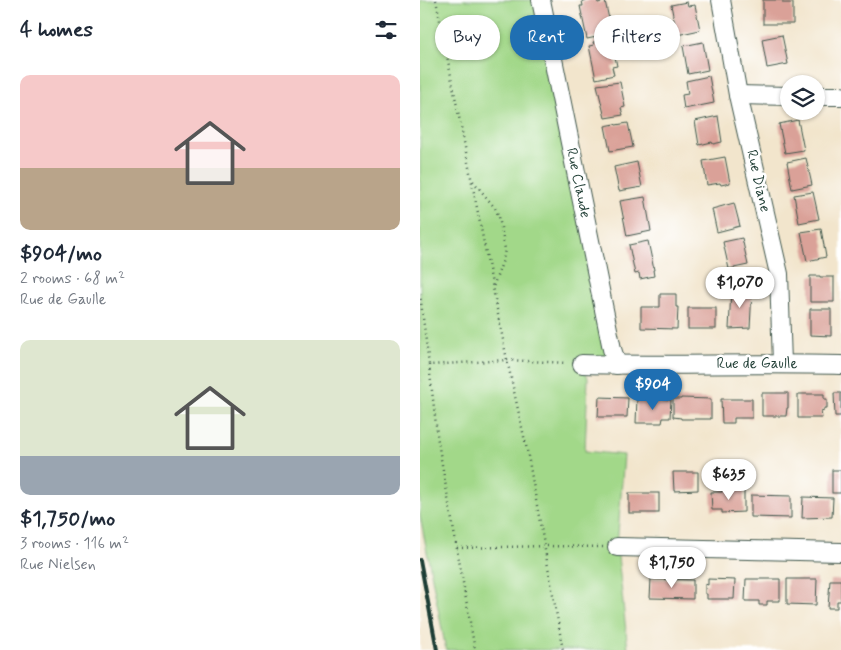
<!DOCTYPE html>
<html lang="en">
<head>
<meta charset="utf-8">
<style>
  :root { --surface:#fff; --page:#f2f2f3; --text:#1f2937; --muted:#747a83; --accent:#1f6fb2 }
  body { margin:0; font-family:Mynerve,sans-serif; background:var(--page); color:var(--text); height:100vh; display:flex; flex-direction:column; font-size:19px; white-space:nowrap }
  * { box-sizing:border-box; margin:0 }
  p { font-size:16px; color:var(--muted) }
  .icon { flex:none; width:28px; height:28px; fill:none; stroke:currentColor; stroke-width:2; stroke-linecap:round; stroke-linejoin:round }
  .map { position:relative; flex:1; overflow:hidden }
  .sheet { display:flex; flex-direction:column; background:var(--surface); width:420px }
  .sheet>* { flex:none }
  .banner { position:absolute; left:15px; top:15px; width:330px; height:45px; display:flex; gap:10px }
  .tools { position:absolute; left:360px; top:75px; display:grid; gap:10px }
  .tools a { display:grid; place-items:center; width:45px; height:45px; border-radius:50%; background:var(--surface); box-shadow:0 1px 4px #0004; font-size:25px }
  .price { position:absolute; translate:-50% -42px; padding:0 11px; border-radius:18px; background:#fff; color:#222; font-size:16px; line-height:32px; filter:drop-shadow(0 1px 2px #0008) }
  .price::after { content:''; position:absolute; left:50%; top:30px; width:15px; height:11px; margin-left:-8px; background:inherit; clip-path:polygon(0 0,100% 0,50% 100%) }
  .price.current { background:var(--accent); color:#fff }
  ul { padding:0; list-style:none }
  li { display:grid; align-content:center; gap:10px; height:265px; padding:0 20px }
  li span { display:grid; place-items:center; height:155px; border-radius:10px; color:#555 }
  li>.icon { margin-inline-start:auto }
  span .icon { width:90px; height:90px; fill:#fffc; stroke-width:1 }
  li b { font-size:21px }
  h2 { display:flex; justify-content:space-between; align-items:center; height:60px; padding:0 20px; font-size:21px }
  .pill { padding:0 18px; border-radius:22px; background:var(--surface); box-shadow:0 1px 4px #0004; font-size:18px; line-height:45px }
  .pill.current { background:var(--accent); color:#fff }
  main { display:flex; flex:1; min-height:0 }
  .map>svg:first-child { display:block }
</style>
</head>
<body>
<main>
<section class="sheet">
<h2>4 homes<svg class="icon" aria-label="filters" viewBox="0 0 24 24"><path d="M4 7h16M4 17h16"/><circle cx="9" cy="7" r="2"/><circle cx="15" cy="17" r="2"/></svg></h2>
<ul>
<li><span style="background:linear-gradient(#f6c9c9 60%,#b9a48a 0)"><svg class="icon" aria-label="home" viewBox="0 0 24 24"><path d="M3 11l9-7 9 7M6 9v11h12V9"/></svg></span><div><b>$904/mo</b><p>2 rooms · 68 m²</p><p>Rue de Gaulle</p></div></li>
<li><span style="background:linear-gradient(#dfe7d0 75%,#9aa5b1 0)"><svg class="icon" aria-label="home" viewBox="0 0 24 24"><path d="M3 11l9-7 9 7M6 9v11h12V9"/></svg></span><div><b>$1,750/mo</b><p>3 rooms · 116 m²</p><p>Rue Nielsen</p></div></li>
</ul>
</section>
<div class="map">
<svg width="421" height="650" viewBox="0 0 421 650">
  <rect width="100%" height="100%" fill="#fff"/>
  <filter id="ink" filterUnits="userSpaceOnUse"><feTurbulence type="fractalNoise" baseFrequency=".02" numOctaves="2"/><feDisplacementMap in="SourceGraphic" scale="10" xChannelSelector="R" yChannelSelector="G"/><feConvolveMatrix kernelMatrix="1 2 1 2 8 2 1 2 1" color-interpolation-filters="sRGB"/></filter>
  <filter id="wash" filterUnits="userSpaceOnUse"><feTurbulence type="fractalNoise" baseFrequency=".0096" numOctaves="4" result="noise"/><feDisplacementMap in="SourceGraphic" scale="20" xChannelSelector="R" yChannelSelector="G"/><feGaussianBlur stdDeviation="1.12" result="paint"/><feColorMatrix in="noise" values="0 0 0 0 0 0 0 0 0 0 0 0 0 0 0 0 0 1.4 0 .05"/><feComposite in="paint" operator="in"/></filter>
  <g filter="url(#wash)">
    <rect width="100%" height="100%" fill="#f2e5cc"/>
    <path fill="#a2d889" stroke="#608a5e" d="M0 0H121L197 365H163L168 378 165 451 204 455 197 547 208 650H26L0 516Z"/>
    <g id="blocks">
      <g fill="#daa198">
        <path d="M169 0H177L178 3 185 1 189 19 193 18 196 33 167 39 160 6H163L162 1Z"/>
        <path d="M343 0H363V3H373V24H343Z"/>
        <path d="M267 2 268 6 275 5 280 30 257 35 251 5Z"/>
        <path d="M362 35 368 64 347 68 342 39Z"/>
        <path d="M185 40 186 44 192 43 197 66 192 67 194 75 176 79 169 46 174 45 173 42Z"/>
        <path d="M283 42 288 70 268 74 263 46Z"/>
        <path d="M289 76 294 103 264 109 262 95 268 94 266 81Z"/>
        <path d="M200 82 205 107 201 108 203 115 185 118 177 85Z"/>
        <path d="M298 116 302 142 293 144 292 142 279 145 275 121Z"/>
        <path d="M378 120 384 150 365 153 359 124Z"/>
        <path d="M208 123 213 147 190 151 185 126 195 124 196 125Z"/>
        <path d="M305 157 310 183 301 185 300 183 287 185 283 161Z"/>
        <path d="M386 158 392 185 372 189 367 162Z"/>
        <path d="M217 162 222 187 199 191 194 167Z"/>
        <path d="M393 192 399 219 379 223 374 195Z"/>
        <path d="M225 197 231 231 207 236 200 201Z"/>
        <path d="M314 203 320 226 297 232 292 209Z"/>
        <path d="M401 229 406 257 387 261 381 232Z"/>
        <path d="M322 238 328 265 309 269 303 242Z"/>
        <path d="M228 241 234 270H233L234 276 220 279 219 273 215 274 209 245Z"/>
        <path d="M390 276H400V277H414V302H390Z"/>
        <path d="M311 290 332 291 330 328 309 329Z"/>
        <path d="M240 294H256V307H258L257 329 221 328V307H240Z"/>
        <rect x="268" y="308" width="28" height="21"/>
        <path d="M390 309H411V336L390 335Z"/>
        <path d="M342 393H368V408H367L366 416H342Z"/>
        <path d="M414 393H421V416H415Z"/>
        <path d="M378 394H404V399H407V408H404V410L401 411 402 418H378Z"/>
        <path d="M179 397 208 398 207 417H178Z"/>
        <path d="M217 398 251 400 250 418H243L242 423H216Z"/>
        <path d="M261 398 291 399V419H261V418L253 417V399H261Z"/>
        <path d="M301 399H332V418H314V423H302Z"/>
        <rect x="412" y="470" width="9" height="23"/>
        <path d="M253 472H278V490L254 491Z"/>
        <path d="M324 488V512L302 513V510H292L291 492H302V489Z"/>
        <rect x="209" y="493" width="30" height="20"/>
        <path d="M331 495 371 496V518L331 517Z"/>
        <path d="M383 497 413 498 412 517 382 518Z"/>
        <path d="M231 579 273 580V599L230 598Z"/>
        <path d="M288 579 315 580 314 599H287V594H285V584L288 585Z"/>
        <path d="M326 579H360V601H347V605H339V601H325Z"/>
        <path d="M367 579H397L396 605 367 604Z"/>
        <path d="M410 580H421V601H417V608H408Z"/>
      </g>
    </g>
  </g>
  <g filter="url(#ink)">
    <use href="#blocks" fill-opacity="0" stroke="#3f564b" stroke-width="1"/>
    <g fill="none" stroke-linecap="round" stroke-linejoin="round">
      <defs>
        <g id="street">
          <path d="M121 0 192 349 197 365"/>
          <path d="M301 0 318 95 359 274 362 363"/>
          <path d="M318 95 369 96"/>
          <path d="M396 96H421"/>
          <path d="M162 364C249 366 335 363 421 365"/>
          <path d="M197 547 421 552"/>
        </g>
      </defs>
      <use href="#street" stroke="#3f564b" stroke-width="20"/>
      <g stroke="#3f564b" stroke-width="2.5" stroke-dasharray="1 4" stroke-linecap="butt">
        <path d="M16 0 87 360 107 450 143 650"/>
        <path d="M53 181 75 208 79 217 85 249 83 260 73 287"/>
        <path d="M0 294 9 365 87 360 146 363"/>
        <path d="M9 365 18 442 55 650"/>
        <path d="M37 548 125 546 183 547"/>
      </g>
      <use href="#street" stroke="#fff" stroke-width="18"/>
      <path stroke="#1f3d34" stroke-width="4" d="M0 560 17 650"/>
    </g>
  </g>
  <g text-anchor="middle" dominant-baseline="central" stroke-width="5" stroke-linejoin="round" paint-order="stroke">
    <g font-size="15" fill="#1f3d34" stroke="#fff">
      <text transform="translate(338 181) rotate(77)">Rue Diane</text>
      <text transform="translate(158 183) rotate(78)">Rue Claude</text>
      <text x="337" y="364">Rue de Gaulle</text>
    </g>
  </g>
</svg>
<div class="tools">
<a><svg class="icon" aria-label="layers" viewBox="0 0 24 24"><path d="M12 4l9 5-9 5-9-5zM3 14l9 5 9-5"/></svg></a>
</div>
<b class="price" style="left:320px;top:309px">$1,070</b>
<b class="price current" style="left:233px;top:411px">$904</b>
<b class="price" style="left:309px;top:501px">$635</b>
<b class="price" style="left:252px;top:589px">$1,750</b>
<div class="banner">
<a class="pill">Buy</a>
<a class="pill current">Rent</a>
<a class="pill">Filters</a>
</div>
</div>
</main>
</body>
</html>
